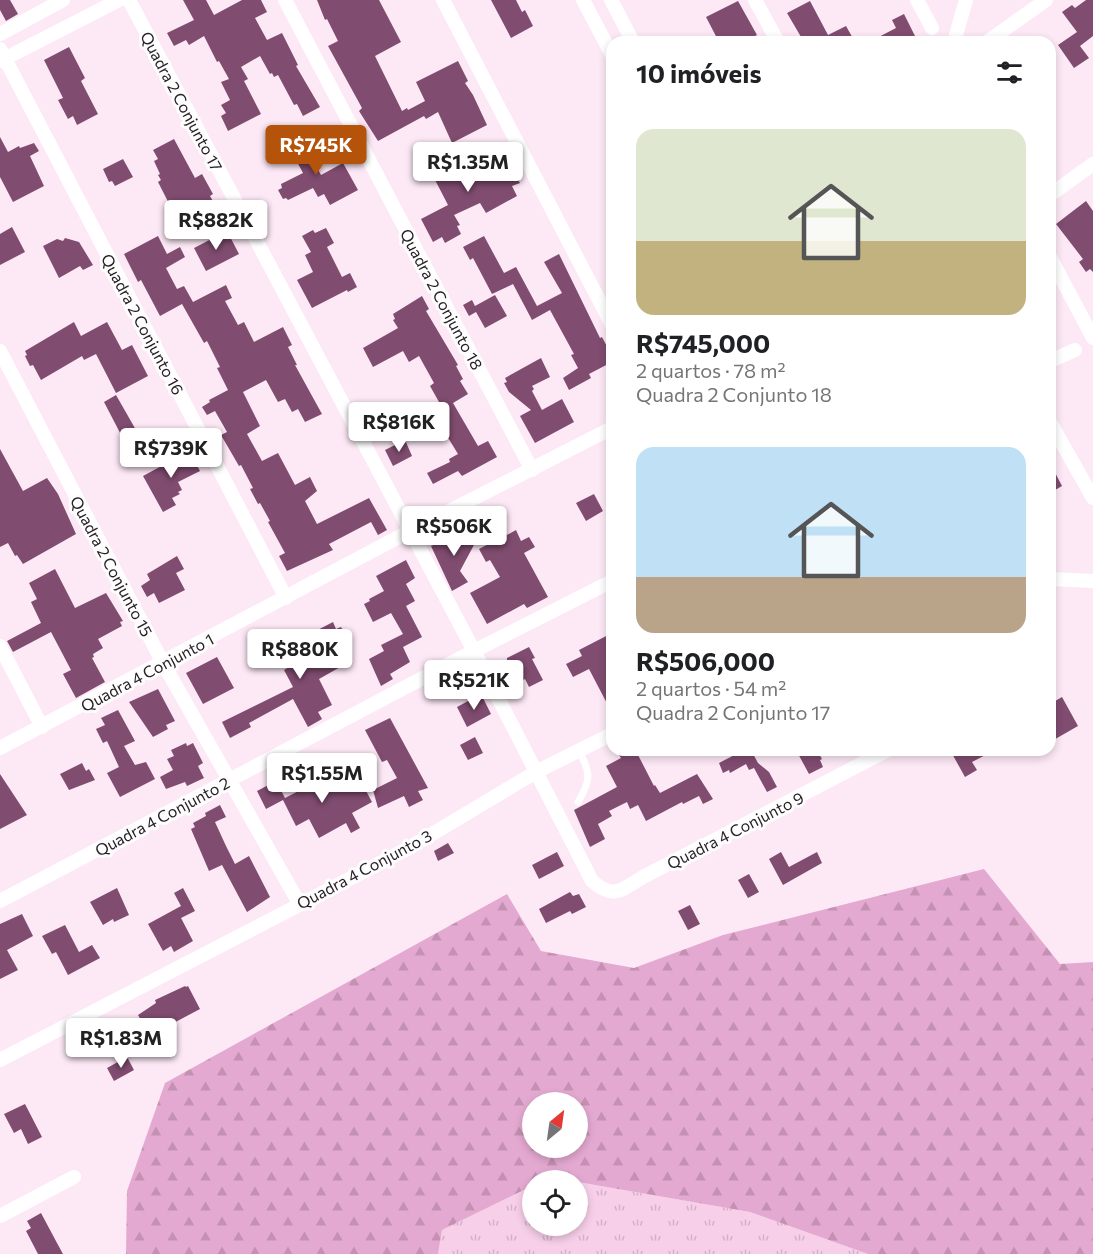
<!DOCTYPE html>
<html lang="pt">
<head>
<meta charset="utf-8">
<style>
  :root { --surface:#fff; --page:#f6f6f6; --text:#202124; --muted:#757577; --accent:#b45309 }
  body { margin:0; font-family:Commissioner,sans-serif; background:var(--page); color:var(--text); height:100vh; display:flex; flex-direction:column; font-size:22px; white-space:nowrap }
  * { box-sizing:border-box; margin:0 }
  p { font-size:20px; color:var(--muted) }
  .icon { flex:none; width:33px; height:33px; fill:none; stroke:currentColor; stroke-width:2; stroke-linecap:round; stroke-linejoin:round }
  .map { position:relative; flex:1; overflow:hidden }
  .sheet { position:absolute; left:606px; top:36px; width:450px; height:720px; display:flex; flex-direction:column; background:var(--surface); border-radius:18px; box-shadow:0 3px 9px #0003 }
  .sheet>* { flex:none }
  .needle { width:39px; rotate:29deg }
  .controls { position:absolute; left:522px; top:1092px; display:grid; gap:12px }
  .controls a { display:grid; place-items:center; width:66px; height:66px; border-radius:50%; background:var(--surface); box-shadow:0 3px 9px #0003; font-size:30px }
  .price { position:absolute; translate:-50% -51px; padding:0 14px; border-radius:6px; background:#fff; color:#222; font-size:20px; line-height:39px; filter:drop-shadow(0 2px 3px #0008) }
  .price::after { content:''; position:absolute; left:50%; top:36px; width:18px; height:14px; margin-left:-9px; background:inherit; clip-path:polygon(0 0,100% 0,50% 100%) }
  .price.on { background:var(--accent); color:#fff }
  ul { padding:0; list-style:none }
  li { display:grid; align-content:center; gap:12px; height:318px; padding:0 30px }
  li span { display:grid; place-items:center; height:186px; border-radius:18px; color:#555 }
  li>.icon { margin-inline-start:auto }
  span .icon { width:108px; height:108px; fill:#fffc; stroke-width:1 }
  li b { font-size:26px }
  h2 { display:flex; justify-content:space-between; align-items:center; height:72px; padding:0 30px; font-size:26px }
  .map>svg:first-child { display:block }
</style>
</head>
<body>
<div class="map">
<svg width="1093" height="1254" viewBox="0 0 1093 1254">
  <defs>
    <pattern id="grass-tufts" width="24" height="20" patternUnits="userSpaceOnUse" patternTransform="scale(1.5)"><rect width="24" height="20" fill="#f7cfe9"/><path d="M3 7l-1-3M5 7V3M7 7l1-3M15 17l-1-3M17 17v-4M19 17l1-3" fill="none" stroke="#d4b1c8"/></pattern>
    <pattern id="forest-firs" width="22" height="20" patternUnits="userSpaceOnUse" patternTransform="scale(1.5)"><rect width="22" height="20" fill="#e4a9d1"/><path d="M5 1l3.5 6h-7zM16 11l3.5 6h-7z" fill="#c491b3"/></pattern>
  </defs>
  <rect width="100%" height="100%" fill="#fde9f6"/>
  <path fill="url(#grass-tufts)" d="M578 1182 750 1212 868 1254H438L442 1230 532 1186V1226H578Z"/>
  <path fill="url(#forest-firs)" fill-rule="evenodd" d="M984 869 1060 964 1093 962V1254H868L750 1212 578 1182V1180L549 1178 543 1180H532V1186L442 1230 438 1254H126L127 1191 165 1083 507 894 541 951 634 968 723 935ZM532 1102H578V1148H532Z"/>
  <g fill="#804c70">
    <path d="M0 0H10L18 14 6 21 0 10Z"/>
    <path d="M183 0H206L214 15 242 0H261L267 12 255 18 267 40 282 33 298 65 296 66 320 107 303 116 297 104 294 105 278 75 274 77 272 73 270 74 260 56 241 67 248 79 244 81 261 114 228 131 221 116 226 113 221 105 230 100 221 82 229 79 219 61 217 62 204 36 189 45 186 40 174 46 167 33 194 20Z"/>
    <path d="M317 0H379L401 42 375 56 402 111 407 108 408 110 425 101 416 82 458 61 468 81 465 83 473 95 487 125 452 143 438 112 426 119 424 116 378 141 359 111 362 108 328 46 338 41 327 19 325 20Z"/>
    <path d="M491 0H516L522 12 525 10 533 26 511 38Z"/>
    <path d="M1086 0H1093V36L1080 46 1089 58 1074 68 1058 45 1077 32 1062 12 1072 5 1075 8Z"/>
    <path d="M738 1 757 35 743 42H719L706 17Z"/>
    <path d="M810 1 828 35 846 26 855 42H804L787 13Z"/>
    <path d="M904 14 918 42H869L896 28 892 20Z"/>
    <path d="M69 47 85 78 81 81 98 114 77 125 73 116 68 119 58 100 63 98 44 60Z"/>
    <path d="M305 134 315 152 310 155 321 175 343 163 358 190 330 205 324 194 318 197 313 188 288 200 286 198 283 199 278 190 282 188 281 184 303 173 287 143Z"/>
    <path d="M0 137 8 152 19 146 20 148 34 143 39 151 30 156 44 186 13 202 0 177Z"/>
    <path d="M174 139 195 178 202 174 213 194 210 196 214 203 210 205 214 212 182 229 158 182 161 180 158 175 160 174 154 161 158 159 153 150Z"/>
    <path d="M461 146 478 176 506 161 520 183 512 186 517 196 486 213 480 203 454 215 460 225 457 226 461 234 445 243 442 237 433 242 421 219 448 205 433 176 451 167 445 154Z"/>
    <path d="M123 159 133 177 115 186 112 181 109 182 103 169Z"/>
    <path d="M1086 201 1093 211V272L1090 269 1086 272 1079 262 1083 259 1056 224Z"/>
    <path d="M12 227 25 252 0 265V234Z"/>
    <path d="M326 228 334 243 327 247 342 277 350 273 357 287 348 292 347 290 312 308 297 280 313 272 305 255 311 252 302 236 313 230 315 233Z"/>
    <path d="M227 231 239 254 206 271 194 248Z"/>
    <path d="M158 236 167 254 180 247 185 257 166 268 177 289 184 286 193 302 226 285 232 298 225 301 238 325 244 322 254 342 283 327 292 345 288 347 297 365H295L322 414 305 422 298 409 292 412 285 399 278 402 266 380 243 392 260 426 247 434 262 461 278 453 295 485 310 477 317 491 305 501 317 524 369 498 387 530 378 535 371 522 329 544 333 550 287 571 279 556 285 553 268 522 270 521 260 503 258 504 250 489 253 488 241 465 239 466 221 435 227 432 215 411 207 415 202 407 210 402 209 400 228 390 217 368 220 367 207 341 204 343 182 304 160 316 141 280 138 282 124 254Z"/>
    <path d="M484 236 504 273 516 267 537 306 562 293 544 262 559 254 600 338 602 337 612 356V362L589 374 591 378 569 390 563 378 578 368 571 355 574 354 550 310 532 320 513 284 492 294 473 258 470 260 463 247Z"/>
    <path d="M65 238 79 242 93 265 83 270 80 266 59 278 43 246 57 239 63 241Z"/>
    <path d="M495 295 507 316 485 328 476 312 469 316 463 305 472 300 475 306Z"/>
    <path d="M422 296 429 309 426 311 458 365 456 366 463 379 460 381 468 394 453 403 478 446 488 441 497 457 462 476 458 471 433 484 427 473 450 462 449 459 458 454 439 423 448 418 430 386 434 383 419 356 409 362 403 351 373 367 363 348 398 328 393 320 395 319 393 314Z"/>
    <path d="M74 322 81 336 107 322 122 350 132 345 148 376 116 393 96 354 84 360 82 356 41 380 33 365 30 366 25 356 27 355 25 351Z"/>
    <path d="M541 358 550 377 532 386 534 389 532 391 542 410 562 399 574 422 535 443 520 416 531 410 509 392 504 383 507 382 505 378Z"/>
    <path d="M116 395 144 444 130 452 104 402Z"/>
    <path d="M405 440 412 456 393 466 385 450Z"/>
    <path d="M0 449 23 491 47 478 58 494 76 534 23 564 17 555 15 556 8 543 0 547Z"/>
    <path d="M189 451 200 471 178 482 182 490 178 492 180 494 172 498 176 505 163 512 143 476Z"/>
    <path d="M1050 463 1062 486 1050 493Z"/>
    <path d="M594 494 603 511 586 521 576 503Z"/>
    <path d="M467 529 475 543 460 571 468 582 452 591 431 546Z"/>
    <path d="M516 530 521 541 529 537 535 547 524 553 548 597 527 608 524 604 487 624 470 593 500 577 490 560 486 562 479 549 498 539 496 535 505 531 507 535Z"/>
    <path d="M177 556 184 569 176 573 185 590 159 603 154 593 147 597 141 586 150 580 147 574Z"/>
    <path d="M406 560 415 578 406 584 415 601 406 606 422 637 403 647 410 662 390 674 393 679 381 686 369 659 384 651 381 645 403 634 391 613 373 622 364 604 370 601 369 599 384 591 376 576Z"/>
    <path d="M55 569 75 608 106 593 123 621 120 622 122 626 98 639 103 648 93 654 94 657 92 658 105 682 76 698 63 674 71 670 51 632 13 652 7 641 41 623 31 602 37 599 29 583Z"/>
    <path d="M333 622 336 629 341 627 347 638 334 645 342 666 319 679 332 705 318 712 322 719 308 727 293 699 249 723 251 727 230 738 222 722 293 687 284 670 289 667 284 659 301 650 295 637 304 632 306 636Z"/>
    <path d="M612 633V713L589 669 573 677 566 664 582 656 579 650Z"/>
    <path d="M529 647 535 658 532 659 543 680 529 687 525 679 512 686 501 665 507 662V658Z"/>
    <path d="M217 657 234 688 203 704 186 673Z"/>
    <path d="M158 689 175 721 166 725 168 729 153 737 129 702Z"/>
    <path d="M481 694 491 714 467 727 457 707Z"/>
    <path d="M1062 697 1078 726 1050 742V704Z"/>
    <path d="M118 710 135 741 124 746 135 765 146 762 155 779 120 797 107 773 119 767 107 741 103 743 96 729 105 725 101 718Z"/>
    <path d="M390 718 428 788 418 791 423 800 409 807 404 796 378 808 373 790 397 778 387 760 382 762 365 730Z"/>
    <path d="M475 737 483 753 468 760 460 745Z"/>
    <path d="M186 743 187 746 193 743 203 763 198 766 204 778 187 786 185 782 166 789 160 777 173 770 167 759 174 756 171 750Z"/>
    <path d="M628 750 633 756 637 753 654 786 655 785 660 793 697 774 713 799 703 804 699 796 683 804 682 802 646 821 638 805 630 809 627 802 609 811 612 816 598 824 605 839 590 847 574 810 617 787 606 766 621 758 619 755Z"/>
    <path d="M744 750H751L758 763 769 772 777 787 767 792 754 768 749 770 746 764 730 773 729 770 723 773 719 763Z"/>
    <path d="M796 750H817L822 759 820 760 823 767 809 774Z"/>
    <path d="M950 750H995L972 762 977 770 965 777Z"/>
    <path d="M82 763 86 771 89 769 95 780 69 790 60 774Z"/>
    <path d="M0 774 27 815 0 829Z"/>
    <path d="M357 774 372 802 352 813 360 828 351 833 346 823 319 838 309 819 296 826 283 800 266 809 257 791 276 781 285 798 316 782 322 794Z"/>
    <path d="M220 805 226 817 215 822 226 846 235 864 249 856 270 897 247 912 222 865 209 871 191 829 195 827 193 823 206 816 205 813Z"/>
    <path d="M448 843 454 853 438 861 434 851Z"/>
    <path d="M557 852 564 866 539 879 532 865Z"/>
    <path d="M781 852 789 867 817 852 822 863 783 885 769 859Z"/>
    <path d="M749 874 759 892 748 898 738 880Z"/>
    <path d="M117 888 129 915 114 922 113 919 103 925 90 902Z"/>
    <path d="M183 888 195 911 181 918 193 941 174 952 171 946 163 951 148 924 181 906 174 893Z"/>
    <path d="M570 892 573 896 579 894 586 907 572 914 570 911 546 923 539 909Z"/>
    <path d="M690 905 700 924 688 930 678 911Z"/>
    <path d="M22 914 33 936 7 950 18 970 0 979V924Z"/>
    <path d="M65 925 79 952 92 945 100 958 68 975 56 952 52 954 42 936Z"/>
    <path d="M185 986 186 987 188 986 200 1009 168 1026 166 1022 154 1030 152 1026 146 1029 138 1015 156 1003 155 1000Z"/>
    <path d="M127 1057 134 1070 114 1081 107 1068Z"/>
    <path d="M25 1104 42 1137 28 1144 21 1129 14 1133 4 1114Z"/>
    <path d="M41 1213 57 1243 63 1254H38L26 1231 31 1228 27 1221Z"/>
  </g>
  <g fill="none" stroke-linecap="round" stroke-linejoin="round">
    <path stroke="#fff" stroke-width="7" d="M578 802C591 780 591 773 579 751"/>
    <g stroke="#fff" stroke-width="14">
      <path d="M129 0 474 651 592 881C614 900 621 890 643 877L888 750"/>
      <path d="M285 0 532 470"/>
      <path d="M443 0 612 325"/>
      <path d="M583 0 612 55"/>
      <path d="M611 0 633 42"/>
      <path d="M755 0 778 42"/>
      <path d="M917 0 932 28"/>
      <path d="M0 34 63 0"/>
      <path d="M954 42 966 0"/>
      <path d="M987 42 1046 0"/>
      <path d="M0 49 286 598"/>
      <path d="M0 61 119 0"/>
      <path d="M1050 195 1093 164"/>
      <path d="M1050 257 1093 338"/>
      <path d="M0 351 163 663 299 903"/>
      <path d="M1050 361 1075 350"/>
      <path d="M1050 422 1093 498"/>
      <path d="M1050 579 1093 581"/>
      <path d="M0 646 42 727"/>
      <path d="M0 748 410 531 612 428"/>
      <path d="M0 901 474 651 612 581"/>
      <path d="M0 1060 407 849 536 772 612 734"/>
      <path d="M0 1216 74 1177"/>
    </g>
  </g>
  <g text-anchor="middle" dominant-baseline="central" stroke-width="6" stroke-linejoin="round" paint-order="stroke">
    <g font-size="16" fill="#272025" stroke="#fdfdfd">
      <text transform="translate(182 101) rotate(62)">Quadra 2 Conjunto 17</text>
      <text transform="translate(442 299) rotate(62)">Quadra 2 Conjunto 18</text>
      <text transform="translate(143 324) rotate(62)">Quadra 2 Conjunto 16</text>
      <text transform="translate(112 566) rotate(62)">Quadra 2 Conjunto 15</text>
      <text transform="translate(147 672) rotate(-28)">Quadra 4 Conjunto 1</text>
      <text transform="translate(162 816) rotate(-28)">Quadra 4 Conjunto 2</text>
      <text transform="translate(735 830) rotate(-27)">Quadra 4 Conjunto 9</text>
      <text transform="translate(364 869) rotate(-28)">Quadra 4 Conjunto 3</text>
    </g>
  </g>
</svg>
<div class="controls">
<a><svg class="needle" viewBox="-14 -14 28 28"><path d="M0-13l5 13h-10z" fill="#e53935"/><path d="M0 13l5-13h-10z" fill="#757577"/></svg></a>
<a><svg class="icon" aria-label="locate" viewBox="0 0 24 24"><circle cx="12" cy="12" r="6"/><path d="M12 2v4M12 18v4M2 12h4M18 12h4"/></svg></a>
</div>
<b class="price on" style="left:316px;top:176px">R$745K</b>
<b class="price" style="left:468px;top:193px">R$1.35M</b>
<b class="price" style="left:216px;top:251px">R$882K</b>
<b class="price" style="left:399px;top:453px">R$816K</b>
<b class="price" style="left:171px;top:479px">R$739K</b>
<b class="price" style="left:454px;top:557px">R$506K</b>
<b class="price" style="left:300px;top:680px">R$880K</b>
<b class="price" style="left:474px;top:711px">R$521K</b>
<b class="price" style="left:322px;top:804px">R$1.55M</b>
<b class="price" style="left:121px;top:1069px">R$1.83M</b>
<section class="sheet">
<h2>10 imóveis<svg class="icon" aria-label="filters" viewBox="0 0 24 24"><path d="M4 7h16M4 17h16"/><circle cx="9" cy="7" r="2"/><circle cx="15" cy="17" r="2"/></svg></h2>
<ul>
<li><span style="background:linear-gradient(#dfe7d0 60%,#c2b280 0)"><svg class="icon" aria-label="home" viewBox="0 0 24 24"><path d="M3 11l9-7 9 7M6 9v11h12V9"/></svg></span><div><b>R$745,000</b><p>2 quartos · 78 m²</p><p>Quadra 2 Conjunto 18</p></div></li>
<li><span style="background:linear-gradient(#bfe0f5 70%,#b9a48a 0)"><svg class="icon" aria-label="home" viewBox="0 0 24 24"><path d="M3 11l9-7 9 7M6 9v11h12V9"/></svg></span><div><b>R$506,000</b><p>2 quartos · 54 m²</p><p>Quadra 2 Conjunto 17</p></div></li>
</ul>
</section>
</div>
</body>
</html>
